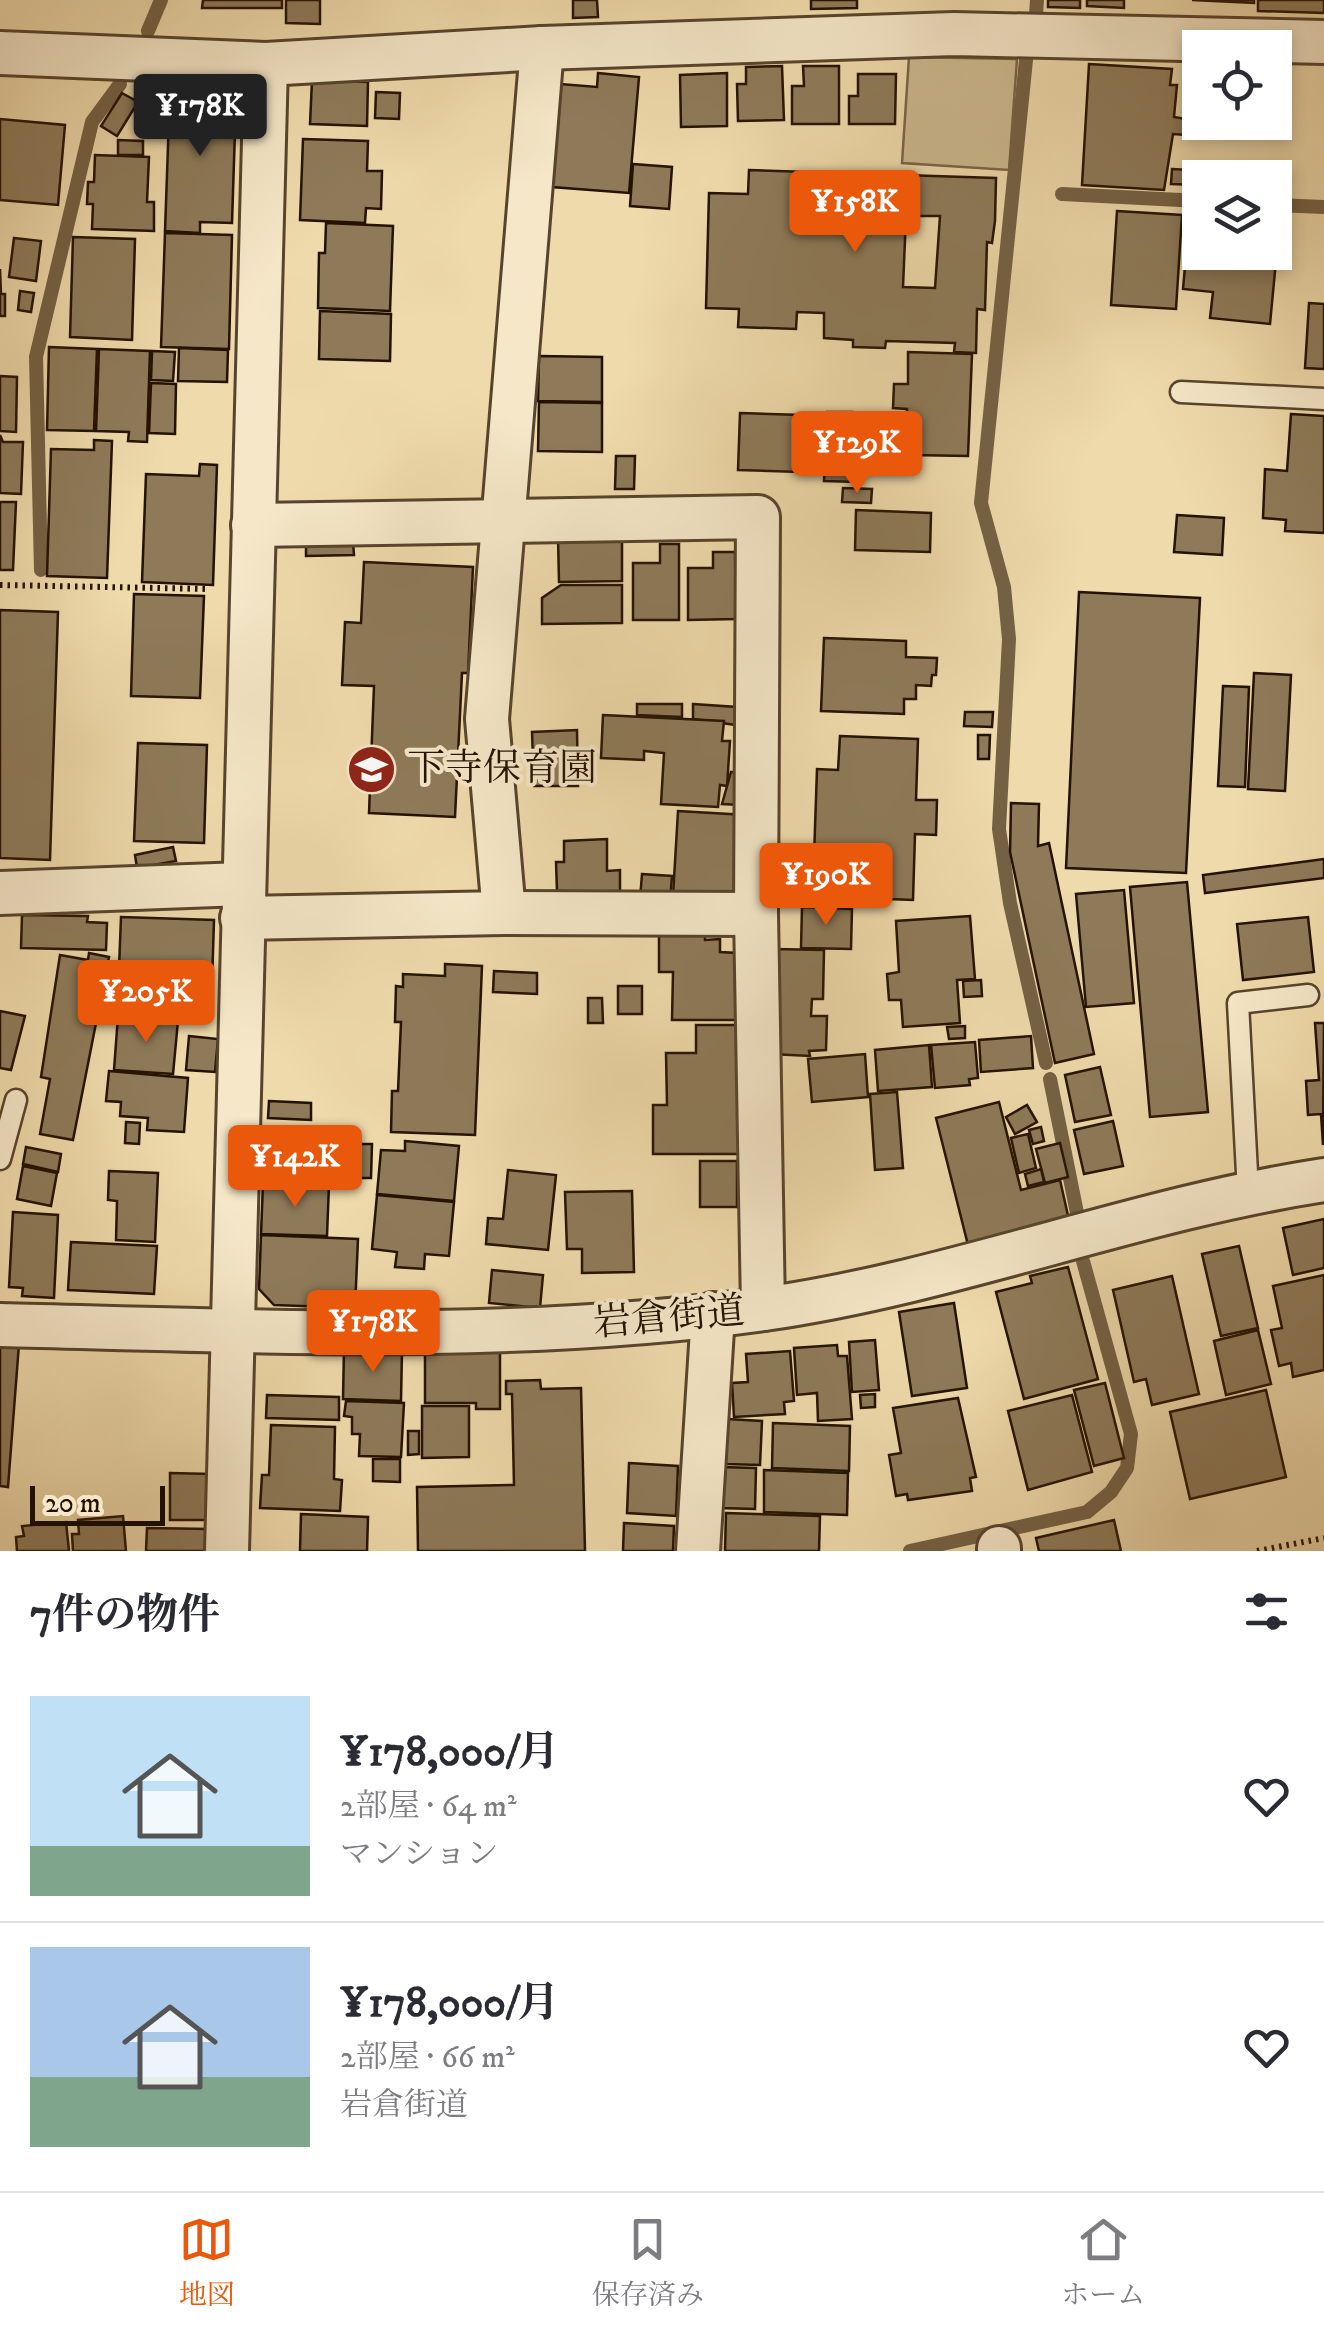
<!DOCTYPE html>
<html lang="ja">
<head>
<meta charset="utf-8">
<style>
  :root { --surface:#fff; --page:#f2f2f3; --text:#2b2b33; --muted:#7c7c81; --line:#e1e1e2; --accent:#ea580c }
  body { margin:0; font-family:"IM FELL DW Pica","Noto Serif JP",serif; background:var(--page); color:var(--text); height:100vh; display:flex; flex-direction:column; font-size:38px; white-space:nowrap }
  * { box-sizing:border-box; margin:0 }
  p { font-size:32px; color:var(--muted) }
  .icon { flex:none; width:55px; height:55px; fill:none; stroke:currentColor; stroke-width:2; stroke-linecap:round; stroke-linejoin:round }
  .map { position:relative; height:1551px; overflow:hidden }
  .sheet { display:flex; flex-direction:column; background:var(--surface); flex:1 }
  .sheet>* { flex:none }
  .controls { position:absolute; left:1182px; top:30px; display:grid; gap:20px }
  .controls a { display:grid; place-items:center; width:110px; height:110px; border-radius:0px; background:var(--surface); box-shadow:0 5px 15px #0003; font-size:50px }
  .scale { position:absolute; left:30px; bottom:25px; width:135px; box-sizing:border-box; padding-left:10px; border:5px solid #241201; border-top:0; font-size:28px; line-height:35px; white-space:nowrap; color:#241201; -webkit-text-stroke:8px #f5e7c8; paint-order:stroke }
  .price { position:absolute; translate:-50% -85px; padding:0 22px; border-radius:10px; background:var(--accent); color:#fff; font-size:32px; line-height:65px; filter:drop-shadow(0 2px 5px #0008) }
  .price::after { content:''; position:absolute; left:50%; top:60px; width:30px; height:22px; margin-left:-15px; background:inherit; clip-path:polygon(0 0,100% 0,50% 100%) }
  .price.on { background:#222; color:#fff }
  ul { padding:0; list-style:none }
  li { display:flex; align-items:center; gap:30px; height:250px; padding:0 30px }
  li+li { border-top:2px solid var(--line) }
  li span { display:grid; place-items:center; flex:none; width:280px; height:200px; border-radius:0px; color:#555 }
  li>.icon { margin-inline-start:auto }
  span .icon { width:120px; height:120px; fill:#fffc; stroke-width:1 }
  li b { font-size:42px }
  h2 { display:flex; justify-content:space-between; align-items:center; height:120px; padding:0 30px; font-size:42px }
  .dock { display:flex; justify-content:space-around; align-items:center; height:140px; border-top:2px solid var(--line); background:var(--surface); font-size:28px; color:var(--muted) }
  .dock a { display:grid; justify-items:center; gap:5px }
  .dock .on { color:var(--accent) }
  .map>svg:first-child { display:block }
</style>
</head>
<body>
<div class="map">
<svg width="1324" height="1551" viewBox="0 0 1324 1551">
  <rect width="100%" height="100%" fill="#efdaab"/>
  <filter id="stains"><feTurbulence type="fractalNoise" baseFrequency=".002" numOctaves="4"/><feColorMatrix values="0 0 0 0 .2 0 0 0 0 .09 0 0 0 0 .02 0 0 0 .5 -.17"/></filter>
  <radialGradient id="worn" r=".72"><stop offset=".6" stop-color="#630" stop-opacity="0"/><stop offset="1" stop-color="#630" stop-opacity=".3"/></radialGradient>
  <path fill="#ccb88e" stroke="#786548" stroke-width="2.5" d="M909 57 1017 59 1009 170 902 163Z"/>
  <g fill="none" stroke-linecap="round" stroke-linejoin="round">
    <g stroke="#746144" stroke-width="14">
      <path d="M1036 15 1037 0"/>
      <path d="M148 31 161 0"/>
      <path d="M1026 60 981 503 1004 587 1009 639 999 829 1010 903 1046 1063"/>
      <path d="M1062 194 1200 201"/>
      <path d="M1275 205 1324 207"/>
      <path d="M41 570 36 357 92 122 120 84"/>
      <path d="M1050 1079 1078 1218"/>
      <path d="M910 1551 1087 1512 1111 1492 1127 1468 1131 1434 1083 1261"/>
    </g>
  </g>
  <g fill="#8e7a59" stroke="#241201" stroke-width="2.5" fill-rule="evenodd">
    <path d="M203 0H282V8H202Z"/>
    <path d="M286 0H320V24L286 23Z"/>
    <path d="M573 0H597L598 17 573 18Z"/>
    <path d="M811 0H857V8L811 9Z"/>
    <path d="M1048 0H1080V8L1048 7Z"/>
    <path d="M1087 0H1124V8L1087 6Z"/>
    <path d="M1192 0H1254V3Z"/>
    <path d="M1258 0H1324V13L1258 11Z"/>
    <path d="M1089 64 1172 69 1170 85H1177L1174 117 1204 122 1200 136 1173 134 1164 190 1082 185Z"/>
    <path d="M782 66 784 120 738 121 737 84H746V67Z"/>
    <path d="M803 66H839V124H792V86H804Z"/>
    <path d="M598 73 639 77 629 193 552 187 561 84 597 87Z"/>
    <path d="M727 73V126L681 127 680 75Z"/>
    <path d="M858 74H896L895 124H849V96H858Z"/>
    <path d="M312 80 368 82 367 126 310 124Z"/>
    <path d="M170 89 230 91 229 99 236 100 232 223 200 222V233L165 231Z"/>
    <path d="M376 92 400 93 399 119 375 118Z"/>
    <path d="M122 93 138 102 117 136 101 126Z"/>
    <path d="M0 119 65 125 58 205 0 200Z"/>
    <path d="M303 139 368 141 367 171H382L381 209 366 208 365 223 300 220Z"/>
    <path d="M118 140 143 141V155H118Z"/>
    <path d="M95 155 149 157 147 202H154V231L92 229 93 204H87L88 182H94Z"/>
    <path d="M633 164 672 167 669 209 630 206Z"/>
    <path d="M1172 169 1206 171V178H1200V185L1171 184Z"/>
    <path d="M749 170 996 178 995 221 992 243 987 242 985 310 977 309 976 353 954 352 955 343 886 341 885 348 853 347V340L824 338V313L797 312 796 329 738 327 739 309 706 308 709 193 748 194ZM906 216H940L935 288 903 287Z"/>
    <path d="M1117 211 1182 215 1176 309 1111 305Z"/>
    <path d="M1190 211 1200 212V252H1275V219H1280L1270 324 1210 318 1213 292 1183 289Z"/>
    <path d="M326 223 393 226 390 311 318 308 319 253H325Z"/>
    <path d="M165 233 232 235 229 349 161 347Z"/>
    <path d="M73 237 135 239 132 340 70 337Z"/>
    <path d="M14 238 41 241 36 281 9 277Z"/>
    <path d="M0 269 1 294H5V316H0Z"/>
    <path d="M20 291 34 293 31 312 18 310Z"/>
    <path d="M1309 303 1324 304V369L1305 368Z"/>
    <path d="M320 311 391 314 390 361 319 359Z"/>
    <path d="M49 347 97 349 94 431 47 430Z"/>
    <path d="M179 348 228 350 227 382 178 381Z"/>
    <path d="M99 349 150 351 147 442 128 441 129 432 96 431Z"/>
    <path d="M152 351 175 352 173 381 151 380Z"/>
    <path d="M908 352 972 354 968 456 910 455V445L906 444 907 409 893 408 894 384H908Z"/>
    <path d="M539 356 602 357V402L538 401Z"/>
    <path d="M0 376 17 377 16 432 0 431Z"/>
    <path d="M151 383 176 384 175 434 149 433Z"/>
    <path d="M539 402 602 403V452L538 451Z"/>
    <path d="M827 412H852L851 439H826Z"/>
    <path d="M740 413 801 415 799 472 738 470Z"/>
    <path d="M1291 414 1324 416V533L1285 531 1286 520 1263 518 1265 469 1287 471Z"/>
    <path d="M0 435 3 442H23L21 494 0 493Z"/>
    <path d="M94 440 112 441 107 578 47 576 51 449 94 450Z"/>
    <path d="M826 440 860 441 859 482 824 481Z"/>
    <path d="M616 456H635L634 489H615Z"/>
    <path d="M200 464 217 465 213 585 142 582 146 474 199 476Z"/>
    <path d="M843 488 872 489 871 503 842 502Z"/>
    <path d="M0 502H16L13 570H0Z"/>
    <path d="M856 510 931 513 930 552 855 550Z"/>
    <path d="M1177 515 1224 518 1222 555 1174 552Z"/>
    <path d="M622 533V581L559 582 558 537Z"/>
    <path d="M353 542 354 555 306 556V543Z"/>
    <path d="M660 544H679V620H633V563H660Z"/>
    <path d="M713 552H735L736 619 688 620V568H713Z"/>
    <path d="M364 562 473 567 468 673H462L455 817 369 813 374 686 342 685 345 622 361 623Z"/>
    <path d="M561 585H622V623L542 624V598Z"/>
    <path d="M1079 592 1200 598 1186 873 1066 868Z"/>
    <path d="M134 594 204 596 200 698 131 696Z"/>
    <path d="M0 610 58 612 50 860 0 858Z"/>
    <path d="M824 638 906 641V657L937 658 936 675H932L931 686 916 685V699H904V714L821 711Z"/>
    <path d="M1254 673 1291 675 1285 791 1248 789Z"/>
    <path d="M1223 686 1249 687 1245 787 1218 786Z"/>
    <path d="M637 704H682V717L637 715Z"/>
    <path d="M693 704 737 707 736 725 693 719Z"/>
    <path d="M965 712H993L992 727 964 726Z"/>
    <path d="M603 715 724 721 722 741H730L727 786 720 785 718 807 661 804 664 753 644 751V760L601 758Z"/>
    <path d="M577 730 578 786H534L532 732Z"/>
    <path d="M978 735H990L989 759H978Z"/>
    <path d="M840 736 918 739 916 800H937L936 835 915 834 913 900 835 897 836 858 814 857 817 769 838 770Z"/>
    <path d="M138 743 207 745 204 843 134 841Z"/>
    <path d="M731 772H743L742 805 722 804Z"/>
    <path d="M1011 803 1039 804 1038 846 1049 843 1094 1054 1055 1063 1010 852Z"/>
    <path d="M678 811 746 815 741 899 673 896Z"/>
    <path d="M607 839V871L620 870V901L565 902V891H557L556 862H564V841Z"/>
    <path d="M173 847 176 861 137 868 135 855Z"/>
    <path d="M814 857 836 858 835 897 813 896Z"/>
    <path d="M1324 859V878L1205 893 1203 875Z"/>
    <path d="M642 874 672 876 670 900 640 899Z"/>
    <path d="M1187 882 1208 1112 1150 1117 1130 887Z"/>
    <path d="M1124 890 1134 1003 1086 1007 1076 894Z"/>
    <path d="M802 907 852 909 851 949 801 948Z"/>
    <path d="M22 915 88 916 87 922 107 923 106 950 21 948Z"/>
    <path d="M970 916 975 979 957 980 960 1023 903 1027 901 1000H889L887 974 899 972 896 921Z"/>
    <path d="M121 917 214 920 211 1017 152 1016 153 969 119 968Z"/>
    <path d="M1308 917 1314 972 1243 980 1237 924Z"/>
    <path d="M659 929H705V940L720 939V952L738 953V1020H672L673 972H659Z"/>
    <path d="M774 949 824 950 823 999H812L811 1016H827L826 1050 809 1051 810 1056 771 1054Z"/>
    <path d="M89 953 109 957 73 1140 40 1134 50 1079 41 1077 60 955 88 960Z"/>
    <path d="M445 964 482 966 475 1135 391 1132 392 1091H398L401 1022H395L396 986 403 987V974L445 976Z"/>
    <path d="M494 971 537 973V994L493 992Z"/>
    <path d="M981 980 982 996 964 997 963 981Z"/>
    <rect x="618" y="986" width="24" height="28"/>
    <path d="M588 998H602L603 1023H588Z"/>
    <path d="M0 1011 25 1016 11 1070 0 1068Z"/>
    <path d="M118 1016 178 1021 173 1074 114 1070Z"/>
    <path d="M1315 1023H1324L1323 1145 1321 1114 1308 1115 1306 1081 1319 1080Z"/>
    <path d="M696 1025H739V1154H653V1105H667L666 1053H696Z"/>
    <path d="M965 1026V1038L949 1039 947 1027Z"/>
    <path d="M189 1036 218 1039 215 1072 186 1070Z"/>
    <path d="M1031 1036 1033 1068 981 1072 979 1040Z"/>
    <path d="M975 1042 978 1078 969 1079 970 1085 935 1088 931 1045Z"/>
    <path d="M929 1045 932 1087 878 1091 875 1050Z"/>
    <path d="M865 1054 868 1097 812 1102 808 1059Z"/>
    <path d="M1100 1067 1111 1115 1075 1122 1065 1075Z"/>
    <path d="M109 1071 188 1078 184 1132 147 1130 148 1118 120 1116 121 1102 106 1101Z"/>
    <path d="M897 1092 903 1168 875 1170 870 1094Z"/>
    <path d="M269 1101 311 1103V1120L268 1118Z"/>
    <path d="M999 1102 1021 1190 1060 1180 1069 1220 968 1245 936 1118Z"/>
    <path d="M1027 1105 1037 1122 1015 1134 1006 1117Z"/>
    <path d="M1113 1121 1123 1166 1084 1174 1074 1130Z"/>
    <path d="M126 1122 140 1123 139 1144 125 1143Z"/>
    <path d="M1041 1127 1044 1141 1033 1144 1029 1130Z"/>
    <path d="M270 1128 309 1129 307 1182 268 1181Z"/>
    <path d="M311 1128 344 1129V1141L355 1142 354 1179 309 1177Z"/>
    <path d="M1028 1134 1036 1168 1019 1173 1011 1138Z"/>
    <path d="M405 1141 459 1146 454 1201 377 1194 381 1150 405 1151Z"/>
    <path d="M1060 1143 1068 1177 1045 1183 1036 1149Z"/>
    <path d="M358 1144H372L371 1178H356Z"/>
    <path d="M26 1147 61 1154 58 1172 23 1164Z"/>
    <rect x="700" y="1161" width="37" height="46"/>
    <path d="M23 1166 57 1173 51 1206 17 1199Z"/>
    <path d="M1041 1169 1044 1182 1028 1186 1025 1174Z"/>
    <path d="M508 1170 556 1175 548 1250 486 1244 488 1218 503 1219Z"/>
    <path d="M109 1171 158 1173 155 1242 116 1240 117 1201 108 1200Z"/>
    <path d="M263 1183 329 1185 327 1236 261 1234Z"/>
    <path d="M632 1191 634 1272 582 1273V1249H567L565 1192Z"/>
    <path d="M377 1195 454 1202 449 1256 425 1254 424 1269 395 1267 397 1252 372 1249Z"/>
    <path d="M13 1212 58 1215 54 1298 22 1296 23 1288 9 1287Z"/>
    <path d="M1324 1219V1268L1293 1275 1283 1228Z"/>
    <path d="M261 1235 358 1239 355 1308 274 1305 259 1289Z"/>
    <path d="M71 1242 157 1246 154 1294 68 1290Z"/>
    <path d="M1239 1246 1258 1328 1221 1336 1202 1254Z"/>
    <path d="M1068 1267 1098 1379 1024 1399 996 1292 1032 1283 1030 1276Z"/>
    <path d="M492 1270 543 1275 540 1308 489 1303Z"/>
    <path d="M1324 1275V1370L1293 1377 1291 1363 1279 1366 1271 1330 1282 1328 1273 1286Z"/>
    <path d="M1172 1276 1199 1394 1152 1405 1146 1379 1134 1382 1113 1290Z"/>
    <path d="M954 1303 967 1388 912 1396 899 1312Z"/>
    <path d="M1258 1330 1271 1384 1226 1395 1214 1341Z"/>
    <path d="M875 1340 879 1390 852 1392 849 1342Z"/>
    <path d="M0 1343 19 1344 8 1487 0 1486Z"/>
    <path d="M500 1345V1409H476V1403H425V1350Z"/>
    <path d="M837 1345 838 1356H847L852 1419 818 1421 817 1393 797 1395 794 1348Z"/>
    <path d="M344 1349 402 1350 401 1401 343 1399Z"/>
    <path d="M790 1351 794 1401 784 1402 785 1414 734 1417 732 1383 748 1382 746 1354Z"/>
    <path d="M540 1380 541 1389 581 1388 585 1551H418L417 1487 514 1485 512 1394H506V1381Z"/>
    <path d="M1105 1383 1124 1458 1094 1466 1074 1390Z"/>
    <path d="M1266 1390 1286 1477 1190 1499 1170 1412Z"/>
    <path d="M875 1394V1407L861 1408 860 1395Z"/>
    <path d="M267 1395 339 1397V1420L266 1418Z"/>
    <path d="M1072 1395 1092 1472 1028 1490 1008 1411Z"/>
    <path d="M958 1398 976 1477 970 1478 972 1491 908 1500 907 1494 896 1496 889 1455 901 1453 893 1408Z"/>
    <path d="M346 1401 404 1403 401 1457 359 1456 360 1434H352V1417L344 1416Z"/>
    <path d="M422 1406H469V1457L422 1458Z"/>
    <path d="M727 1419 762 1421 760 1465 725 1464Z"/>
    <path d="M773 1423 850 1426 849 1471 772 1468Z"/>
    <path d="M271 1425 335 1427 334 1479 342 1480 340 1511 260 1508 262 1475H269Z"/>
    <path d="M408 1431H419V1454L408 1455Z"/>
    <path d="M373 1459H400V1482L373 1481Z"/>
    <path d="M629 1463 678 1466 676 1516 627 1513Z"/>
    <path d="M720 1467 756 1468 755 1509 719 1508Z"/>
    <path d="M764 1470 848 1473 847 1515 764 1512Z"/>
    <path d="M170 1473 211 1474 210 1520H170Z"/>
    <path d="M726 1513 820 1516 819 1551H725Z"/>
    <path d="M301 1514 368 1517 367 1551H300Z"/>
    <path d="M123 1516 126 1551H73L72 1534H79L78 1520Z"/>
    <path d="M1114 1520 1121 1551H1039L1036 1538Z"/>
    <path d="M66 1522 69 1551H17L16 1537 24 1536 22 1526Z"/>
    <path d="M624 1523 674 1526 673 1551H623Z"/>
    <path d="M147 1528 210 1529 209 1551H146Z"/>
  </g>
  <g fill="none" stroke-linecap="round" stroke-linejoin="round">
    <defs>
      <g id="service">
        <path d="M1181 392 1324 399"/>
        <path d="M0 1159 16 1100"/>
        <path d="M1248 1192 1238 1003 1308 995"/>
      </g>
      <g id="minor">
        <path d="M0 53 266 64 542 48 954 34 1324 42"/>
        <path d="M253 525 758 517 756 914 763 1309"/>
        <path d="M0 893 243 884"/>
        <path d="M504 913 756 914"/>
        <path d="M242 918 504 913 487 719 542 48"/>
        <path d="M0 1325C254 1331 511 1344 764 1309 954 1282 1134 1209 1324 1180"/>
        <path d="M999 1548V1551"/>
        <path d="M227 1551 266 64"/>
        <path d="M698 1551 713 1314"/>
      </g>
    </defs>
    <use href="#service" stroke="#57442c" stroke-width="25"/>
    <use href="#minor" stroke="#57442c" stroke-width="48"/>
    <g stroke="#241201" stroke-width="6" stroke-dasharray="2.5 5" stroke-linecap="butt">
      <path d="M0 585 209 589"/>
      <path d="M1257 1551 1324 1538"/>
    </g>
    <use href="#service" stroke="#f5e7c8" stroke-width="20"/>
    <use href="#minor" stroke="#f5e7c8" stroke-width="42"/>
  </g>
  <defs>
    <symbol id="school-disc" viewBox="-11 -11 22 22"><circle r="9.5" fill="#8f2418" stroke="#f5e7c8"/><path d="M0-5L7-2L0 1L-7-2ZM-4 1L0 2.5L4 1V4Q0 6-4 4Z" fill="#fff"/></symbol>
  </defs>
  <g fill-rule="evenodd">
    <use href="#school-disc" x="344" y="742" width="55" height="55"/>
  </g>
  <g text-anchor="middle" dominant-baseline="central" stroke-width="8" stroke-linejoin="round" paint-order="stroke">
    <g font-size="38" fill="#241201" stroke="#f5e7c8" text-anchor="start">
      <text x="407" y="769">下寺保育園</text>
    </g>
    <g font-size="38" fill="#241201" stroke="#f5e7c8">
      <text transform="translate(669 1318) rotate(-5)">岩倉街道</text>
    </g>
  </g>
  <rect width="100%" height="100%" filter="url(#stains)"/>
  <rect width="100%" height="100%" fill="url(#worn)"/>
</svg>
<div class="controls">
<a><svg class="icon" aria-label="locate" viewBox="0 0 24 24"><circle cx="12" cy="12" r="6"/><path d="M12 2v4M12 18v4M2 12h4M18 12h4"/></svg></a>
<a><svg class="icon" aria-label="layers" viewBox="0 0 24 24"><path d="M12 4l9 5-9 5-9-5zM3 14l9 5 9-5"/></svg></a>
</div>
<div class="scale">20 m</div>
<b class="price on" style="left:200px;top:159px">¥178K</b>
<b class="price" style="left:855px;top:255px">¥158K</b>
<b class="price" style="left:857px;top:496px">¥129K</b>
<b class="price" style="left:826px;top:928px">¥190K</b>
<b class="price" style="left:146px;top:1045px">¥205K</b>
<b class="price" style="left:295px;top:1210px">¥142K</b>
<b class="price" style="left:373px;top:1375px">¥178K</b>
</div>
<section class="sheet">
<h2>7件の物件<svg class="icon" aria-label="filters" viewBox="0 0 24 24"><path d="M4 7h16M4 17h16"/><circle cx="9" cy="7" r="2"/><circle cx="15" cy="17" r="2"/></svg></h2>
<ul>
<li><span style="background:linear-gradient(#bfe0f5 75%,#7fa58c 0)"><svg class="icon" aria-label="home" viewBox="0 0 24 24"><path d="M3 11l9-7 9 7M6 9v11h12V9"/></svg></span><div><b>¥178,000/月</b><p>2部屋 · 64 m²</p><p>マンション</p></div><svg class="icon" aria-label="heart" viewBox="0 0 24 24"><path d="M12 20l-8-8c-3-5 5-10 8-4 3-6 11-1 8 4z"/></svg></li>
<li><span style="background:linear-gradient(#a9c7e8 65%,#7fa58c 0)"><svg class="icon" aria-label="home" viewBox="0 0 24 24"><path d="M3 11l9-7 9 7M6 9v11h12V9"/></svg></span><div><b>¥178,000/月</b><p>2部屋 · 66 m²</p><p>岩倉街道</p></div><svg class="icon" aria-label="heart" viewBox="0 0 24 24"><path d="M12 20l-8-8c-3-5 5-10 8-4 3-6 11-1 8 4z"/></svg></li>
</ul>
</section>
<nav class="dock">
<a class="on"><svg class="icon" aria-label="map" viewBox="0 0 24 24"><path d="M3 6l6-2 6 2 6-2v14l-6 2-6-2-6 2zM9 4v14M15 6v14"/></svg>地図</a>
<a><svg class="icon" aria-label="saved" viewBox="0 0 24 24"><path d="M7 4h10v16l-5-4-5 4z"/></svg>保存済み</a>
<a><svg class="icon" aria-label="home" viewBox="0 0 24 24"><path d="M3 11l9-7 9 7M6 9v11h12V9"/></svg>ホーム</a>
</nav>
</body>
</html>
